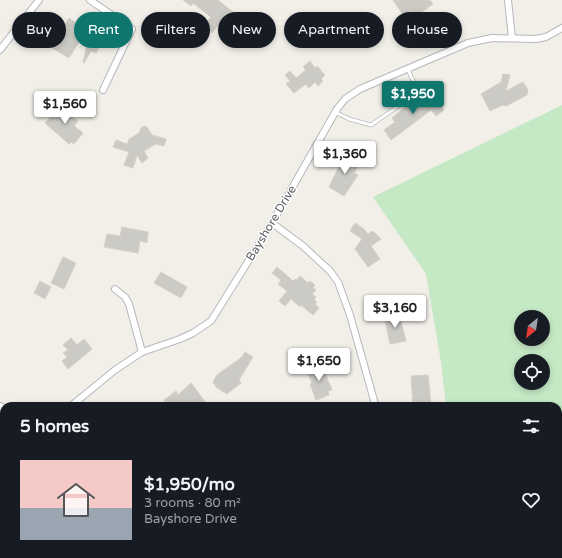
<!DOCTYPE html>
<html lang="en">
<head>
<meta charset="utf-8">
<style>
  :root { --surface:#171b24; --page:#242831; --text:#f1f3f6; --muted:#9ea1a6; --accent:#0f766e }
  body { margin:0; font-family:"Varela Round",sans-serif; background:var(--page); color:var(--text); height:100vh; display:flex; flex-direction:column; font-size:15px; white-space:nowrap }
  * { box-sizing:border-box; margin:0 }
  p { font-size:13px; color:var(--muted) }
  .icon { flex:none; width:22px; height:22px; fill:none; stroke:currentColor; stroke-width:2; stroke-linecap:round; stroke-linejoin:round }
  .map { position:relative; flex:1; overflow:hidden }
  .panel { position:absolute; left:0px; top:402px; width:562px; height:156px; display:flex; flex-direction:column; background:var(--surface); border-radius:12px 12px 0 0; box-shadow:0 2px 6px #0003 }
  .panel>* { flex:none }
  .banner { position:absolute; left:12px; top:12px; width:538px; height:36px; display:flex; gap:8px }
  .needle { width:26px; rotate:210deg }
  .fabs { position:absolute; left:514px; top:310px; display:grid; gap:8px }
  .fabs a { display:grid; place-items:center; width:36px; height:36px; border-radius:50%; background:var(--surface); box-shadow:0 2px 6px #0003; font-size:20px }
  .price { position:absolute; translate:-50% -34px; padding:0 9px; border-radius:4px; background:#fff; color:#222; font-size:13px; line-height:26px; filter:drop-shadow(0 1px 2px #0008) }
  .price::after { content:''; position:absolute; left:50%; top:24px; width:12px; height:9px; margin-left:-6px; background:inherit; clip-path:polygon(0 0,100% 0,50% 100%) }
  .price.selected { background:var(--accent); color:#fff }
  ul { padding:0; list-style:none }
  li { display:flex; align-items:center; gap:12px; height:100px; padding:0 20px }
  li span { display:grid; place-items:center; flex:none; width:112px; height:80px; border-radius:0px; color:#555 }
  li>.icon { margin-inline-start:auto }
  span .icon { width:48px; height:48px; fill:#fffc; stroke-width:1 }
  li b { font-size:17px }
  h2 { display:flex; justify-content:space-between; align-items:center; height:48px; padding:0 20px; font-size:17px }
  .chip { padding:0 14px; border-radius:18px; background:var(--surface); box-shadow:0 2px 6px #0003; font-size:14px; line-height:36px }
  .chip.selected { background:var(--accent); color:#fff }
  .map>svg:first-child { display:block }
</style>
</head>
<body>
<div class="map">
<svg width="562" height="558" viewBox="0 0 562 558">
  <rect width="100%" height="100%" fill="#f1efe8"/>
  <path fill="#c5e8c5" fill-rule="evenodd" d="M562 105V558H135L132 554H558V406H446L441 362 426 274 373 197ZM521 317H543V339H521ZM521 361H543V383H521Z"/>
  <g fill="#cccac5" stroke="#d6d1c6">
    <path d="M183 0H218L234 13 226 24 222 20 212 33 204 26 211 17 193 3 191 6Z"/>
    <path d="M393 0H430L433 4 408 22Z"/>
    <path d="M69 18 86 31 69 58 47 45 52 38 55 39 60 33Z"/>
    <path d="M90 33 100 40 97 44 100 46 96 53 91 51 84 63 83 62Z"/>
    <path d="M310 61 315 68 317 66 325 75 321 79 323 81 318 86 315 82 309 88 306 84 294 93 286 84 290 81 285 75 290 71 296 78 306 70 303 67Z"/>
    <path d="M503 74 510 75 506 91 523 82 528 90 527 95 506 106 503 105 490 111 481 94 501 82Z"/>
    <path d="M431 93 444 110 436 116 431 110 391 140 384 130 395 122 392 118 413 101 416 104Z"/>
    <path d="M63 104 69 109 67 112 78 121 74 126 83 133 74 144 71 142 69 144 45 123 51 116 53 117Z"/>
    <path d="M144 126 147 127 152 135 166 139 164 146 156 144 144 151 148 158 142 163 137 155 133 168 124 165 129 152 113 147 116 140 127 144 129 139 139 133 141 128Z"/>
    <path d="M345 154 360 163 354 173 358 175 344 196 329 187Z"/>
    <path d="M355 223 364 229 368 234 373 231 381 239 371 246 380 259 368 267 355 249 362 239 350 231Z"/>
    <path d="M122 227 148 232 147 243 140 241 138 253 104 247 107 234 120 236Z"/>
    <path d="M63 257 76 263 64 289 51 283Z"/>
    <path d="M277 267 293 281 295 279 297 280 300 276 308 283 310 281 315 285 313 288 316 290 312 294 316 297 314 299 317 302 315 304 319 308 313 315 301 305 300 307 291 299 285 306 279 301 287 291 278 284 281 280 272 273Z"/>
    <path d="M161 272 187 287 181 298 154 283Z"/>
    <path d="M40 281 51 287 45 299 34 293Z"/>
    <path d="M399 313 406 341 390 344 384 316Z"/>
    <path d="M71 338 77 345 84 339 92 349 68 369 62 361 67 357 63 353 68 350 63 345Z"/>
    <path d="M245 352 253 357 239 380 241 383 227 394 217 388 213 382 217 375 242 357Z"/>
    <path d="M316 362 320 372 324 371 332 390 328 391 329 395 316 400 310 384 312 383 308 373 310 372 307 366Z"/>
    <path d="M428 375 431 405 413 406 411 376Z"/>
    <path d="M191 383 206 403 202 406H168L164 400 176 391 178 395Z"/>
  </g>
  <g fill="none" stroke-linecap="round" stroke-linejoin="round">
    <defs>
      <path id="lane" d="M335 112 349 119 371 125 416 94 417 86 411 77 408 68"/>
      <g id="street">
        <path d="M90 0 132 29 103 90"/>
        <path d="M508 0 512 38"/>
        <path d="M0 50 39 0"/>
        <path d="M272 223 303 246 330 271 338 282 350 315 375 404"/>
        <path d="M115 289 125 297 129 304 142 352"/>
        <path d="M0 406 4 408"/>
        <path d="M71 406 115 370 142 352 180 339 193 333 211 321 272 223 337 109 345 99 360 89 468 43 492 38 536 39 546 37 562 28"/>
      </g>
    </defs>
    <use href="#lane" stroke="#b5b8bc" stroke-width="4.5"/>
    <use href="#street" stroke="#b5b8bc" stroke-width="8"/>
    <use href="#lane" stroke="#fff" stroke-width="3"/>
    <use href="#street" stroke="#fff" stroke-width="6"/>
  </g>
  <g text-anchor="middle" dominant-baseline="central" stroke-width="3" stroke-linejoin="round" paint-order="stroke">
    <g font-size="12" fill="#5f6368" stroke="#fff">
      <text transform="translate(271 223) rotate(-59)">Bayshore Drive</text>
    </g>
  </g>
</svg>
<div class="fabs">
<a><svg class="needle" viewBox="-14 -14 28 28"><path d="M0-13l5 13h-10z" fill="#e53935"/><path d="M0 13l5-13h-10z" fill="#9ea1a6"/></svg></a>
<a><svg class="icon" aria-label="locate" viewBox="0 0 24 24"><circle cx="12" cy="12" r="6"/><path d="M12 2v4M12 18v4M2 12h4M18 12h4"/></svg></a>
</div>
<b class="price selected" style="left:413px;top:115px">$1,950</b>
<b class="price" style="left:65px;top:125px">$1,560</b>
<b class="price" style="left:345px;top:175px">$1,360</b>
<b class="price" style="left:395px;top:329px">$3,160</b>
<b class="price" style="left:319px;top:382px">$1,650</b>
<div class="banner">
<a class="chip">Buy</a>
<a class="chip selected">Rent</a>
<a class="chip">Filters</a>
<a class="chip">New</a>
<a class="chip">Apartment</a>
<a class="chip">House</a>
</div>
<section class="panel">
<h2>5 homes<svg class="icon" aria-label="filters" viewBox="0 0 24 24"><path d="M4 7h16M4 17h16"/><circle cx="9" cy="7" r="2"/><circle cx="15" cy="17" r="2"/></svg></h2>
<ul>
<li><span style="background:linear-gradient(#f6c9c9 60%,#9aa5b1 0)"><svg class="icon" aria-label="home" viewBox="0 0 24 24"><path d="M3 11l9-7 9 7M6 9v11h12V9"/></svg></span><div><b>$1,950/mo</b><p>3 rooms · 80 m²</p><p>Bayshore Drive</p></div><svg class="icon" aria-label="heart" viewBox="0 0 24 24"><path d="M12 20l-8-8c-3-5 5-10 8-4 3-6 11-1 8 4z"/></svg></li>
</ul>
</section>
</div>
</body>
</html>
